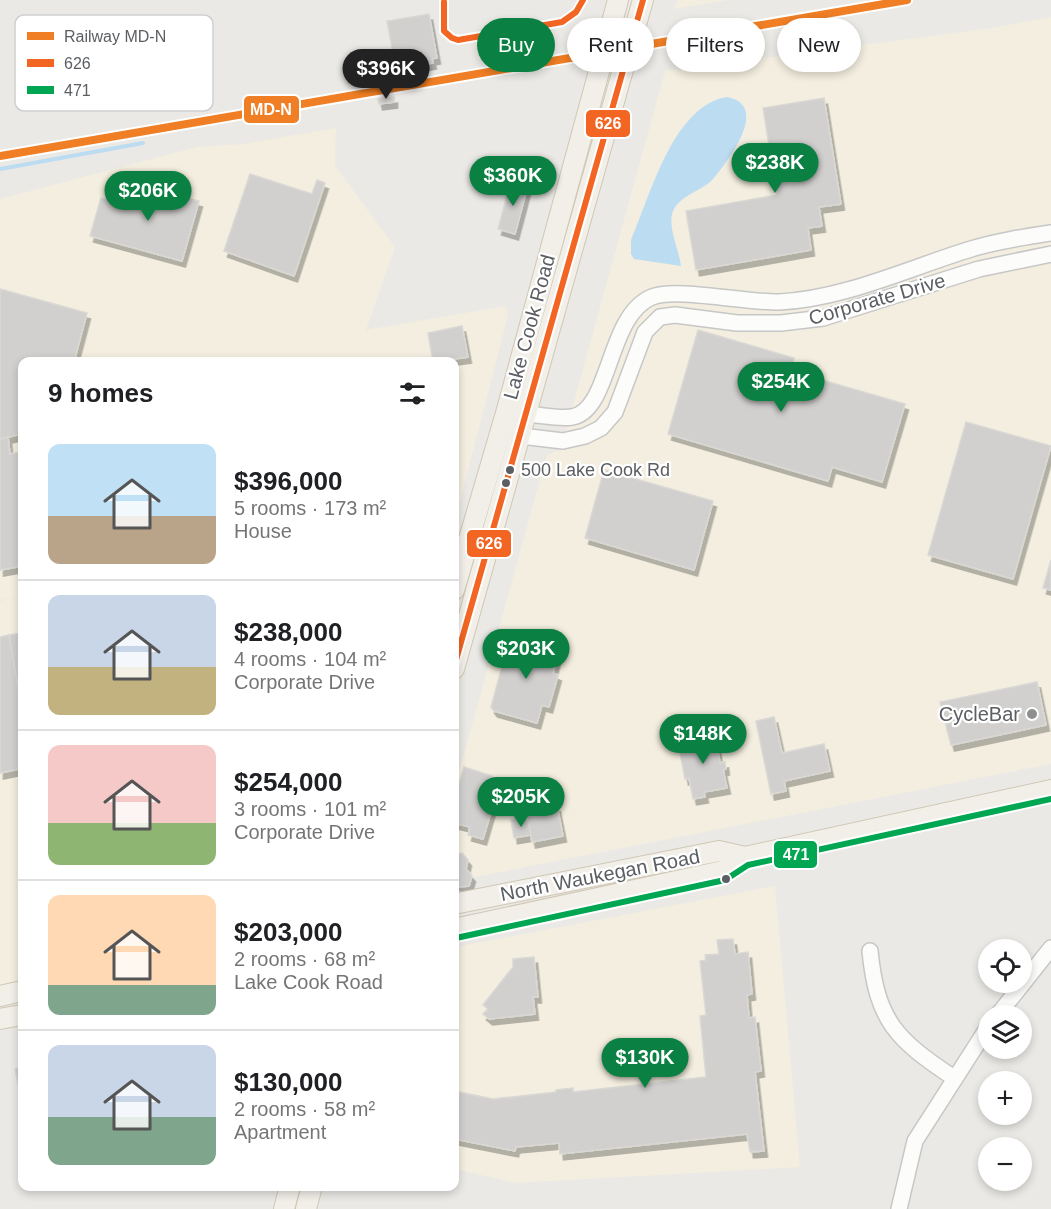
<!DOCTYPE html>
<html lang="en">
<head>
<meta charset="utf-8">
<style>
  :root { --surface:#fff; --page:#f2f2f2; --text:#202124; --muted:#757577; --line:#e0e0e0; --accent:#0b8043 }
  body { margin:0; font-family:Arial,sans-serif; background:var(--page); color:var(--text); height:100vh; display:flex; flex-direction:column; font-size:22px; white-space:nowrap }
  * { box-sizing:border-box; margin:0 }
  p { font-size:20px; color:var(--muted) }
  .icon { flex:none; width:33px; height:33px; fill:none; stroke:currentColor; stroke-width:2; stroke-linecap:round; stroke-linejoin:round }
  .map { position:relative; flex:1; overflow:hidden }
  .panel { position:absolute; left:18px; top:357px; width:441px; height:834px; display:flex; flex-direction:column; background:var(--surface); border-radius:12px; box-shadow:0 3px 9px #0003 }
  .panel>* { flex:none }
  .guide { position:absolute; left:477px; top:18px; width:483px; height:54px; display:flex; gap:12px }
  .fabs { position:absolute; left:978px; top:939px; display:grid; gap:12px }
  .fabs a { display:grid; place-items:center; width:54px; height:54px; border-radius:50%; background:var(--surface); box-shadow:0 3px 9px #0003; font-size:30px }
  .price { position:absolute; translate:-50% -51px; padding:0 14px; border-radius:21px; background:var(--accent); color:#fff; font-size:20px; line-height:39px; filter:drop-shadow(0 2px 3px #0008) }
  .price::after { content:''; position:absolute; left:50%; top:36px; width:18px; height:14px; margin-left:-9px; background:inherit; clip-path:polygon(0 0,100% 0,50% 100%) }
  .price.on { background:#222; color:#fff }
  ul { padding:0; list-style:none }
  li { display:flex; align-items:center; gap:18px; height:150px; padding:0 30px }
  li+li { border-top:2px solid var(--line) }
  li span { display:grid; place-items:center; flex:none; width:168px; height:120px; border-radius:12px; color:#555 }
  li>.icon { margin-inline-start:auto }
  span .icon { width:72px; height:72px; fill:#fffc; stroke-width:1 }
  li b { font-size:26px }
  h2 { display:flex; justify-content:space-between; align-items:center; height:72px; padding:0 30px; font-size:26px }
  .pill { padding:0 21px; border-radius:27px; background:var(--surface); box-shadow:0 3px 9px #0003; font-size:21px; line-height:54px }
  .pill.on { background:var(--accent); color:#fff }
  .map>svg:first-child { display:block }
</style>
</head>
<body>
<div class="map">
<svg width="1051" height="1209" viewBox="0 0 1051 1209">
  <defs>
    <filter id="shadow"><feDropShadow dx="3.5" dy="6" stdDeviation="0" flood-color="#0004"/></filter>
  </defs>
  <rect width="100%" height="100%" fill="#eae9e5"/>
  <g fill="#f3eedf">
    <path d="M677 0H728L674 9Z"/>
    <path d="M1051 17V764L455 881V786L547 455 561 449 665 71 992 28Z"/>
    <path d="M336 128 335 166 395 247 366 330 506 306 508 315 455 521 454 362H22V980L0 985V601L22 597 0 600V199L197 147 243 144Z"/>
    <path d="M775 886 800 1167 515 1183 455 1169V947Z"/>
  </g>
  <path fill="#bcdcf2" d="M727 97C771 105 728 161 713 179 702 191 680 195 673 211 667 227 679 249 681 266L634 259 631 254V240C651 194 673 106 727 97Z"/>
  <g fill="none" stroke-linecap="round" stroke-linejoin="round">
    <path stroke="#bcdcf2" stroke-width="4" d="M0 169 143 143"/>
  </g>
  <g fill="#d1d0ce" stroke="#d9d8d4" stroke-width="1.5" filter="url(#shadow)">
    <path d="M429 14 437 58 432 59 433 63 408 68 407 63 395 65 387 21Z"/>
    <path d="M519 41 521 48 502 52 501 44Z"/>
    <path d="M394 97V102L379 104 378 99Z"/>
    <path d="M824 98 841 204 819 207 822 226 808 228 811 250 696 270 686 211 777 195 763 108Z"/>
    <path d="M250 174 312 194 317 180 325 183 294 276 224 251Z"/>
    <path d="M511 181 528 185 515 234 498 229Z"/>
    <path d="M157 190 199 201 182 261 90 236 101 198 115 202 117 198Z"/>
    <path d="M0 289 87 313 74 362H22V434L0 439Z"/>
    <path d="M462 326 468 357 433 362 428 333Z"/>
    <path d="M698 330 794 358 791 371 905 404 882 482 832 467 828 481 668 434Z"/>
    <path d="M966 422 1051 446 1013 579 928 555Z"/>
    <path d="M8 437 10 454 22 452V566L0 570V439Z"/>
    <path d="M604 470 713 501 694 570 585 538Z"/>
    <path d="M1051 560V590L1043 588Z"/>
    <path d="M22 633V712L9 635Z"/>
    <path d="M9 635 22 712V765L19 769 0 773V637Z"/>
    <path d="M510 637 559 651 553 673 558 675 549 707 542 705 537 723 494 711 491 707Z"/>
    <path d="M1037 682 1046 725 951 745 940 702Z"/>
    <path d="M774 717 782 753 824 744 830 771 784 781 786 791 771 794 756 721Z"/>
    <path d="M715 735 720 763 725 762 726 769 723 770 727 788 704 792 705 797 693 799 689 778 685 779 678 742Z"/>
    <path d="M464 767 492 776 488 789 497 792 483 839 468 835 470 827 454 823V800Z"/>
    <path d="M557 806 563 836 532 842 526 812Z"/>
    <path d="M527 817 531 835 514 838 511 820Z"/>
    <path d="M462 853 468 860 466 869 472 876 469 886 459 887 454 882V855Z"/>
    <path d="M733 939 735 954 748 952 752 994 747 995 749 1018 755 1017 761 1071 755 1072 764 1151 750 1152 747 1134 560 1154 559 1143 516 1147 515 1151 454 1139V1091L493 1099 556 1092V1090L573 1088V1092L706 1077 700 1016 706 1015 700 961 706 960 705 955 719 954 717 940Z"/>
    <path d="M534 957 538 997H533L535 1014 489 1019 483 1014 488 1009 483 1005 513 967V959Z"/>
    <path d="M22 1067V1103L15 1069Z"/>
  </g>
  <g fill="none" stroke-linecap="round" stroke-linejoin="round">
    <g stroke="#c6c6c4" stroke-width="20" stroke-dasharray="20 10" stroke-linecap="butt">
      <path d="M626 59 635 28"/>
      <path d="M601 64 609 33"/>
    </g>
    <defs>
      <g id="minor">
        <path d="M527 414C541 415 559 419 572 417 611 411 607 315 652 297 675 287 748 303 779 302 844 299 909 268 971 249 997 241 1024 237 1051 233"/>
        <path d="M521 436 563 441 585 436 601 428 615 412 645 332 660 317 675 315 737 323H781L823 318 979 269 1051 254"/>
        <path d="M870 951C877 1022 897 1040 954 1078"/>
        <path d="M997 1016 1051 948"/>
        <path d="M899 1209 915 1141 988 1027"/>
      </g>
      <g id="major">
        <path d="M635 28 643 0"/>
        <path d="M609 33 618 0"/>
        <path d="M454 590 506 413 601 64"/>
        <path d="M454 669 626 59"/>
        <path d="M454 904 719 851 745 857"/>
        <path d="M454 929 723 871 745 857 1051 790"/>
        <path d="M0 996 22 991"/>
        <path d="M0 1019 22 1015"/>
        <path d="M284 1209 290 1186"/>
        <path d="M306 1209 312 1186"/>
      </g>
    </defs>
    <use href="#minor" stroke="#c7c7c7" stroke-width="18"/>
    <use href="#major" stroke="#d0c8b5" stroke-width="22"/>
    <use href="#minor" stroke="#fcfcfb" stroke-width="15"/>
    <use href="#major" stroke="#f1efe8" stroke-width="20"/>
    <defs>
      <g id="bus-1">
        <path d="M444 2V31L452 38 458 40 562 22 576 12 583 0"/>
        <path d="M454 667 643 0"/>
      </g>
      <path id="bus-2" d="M456 938 725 880 748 865 1051 799"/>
    </defs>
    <use href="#bus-1" stroke="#fff" stroke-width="10"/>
    <use href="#bus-2" stroke="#fff" stroke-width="10"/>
    <use href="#bus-1" stroke="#f26522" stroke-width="6"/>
    <use href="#bus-2" stroke="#00a651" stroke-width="6"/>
    <defs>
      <path id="rail-1" d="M0 156 907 0"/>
    </defs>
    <use href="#rail-1" stroke="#fff" stroke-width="12"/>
    <use href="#rail-1" stroke="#ef7e24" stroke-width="8"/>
  </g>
  <g fill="#5b5e62" stroke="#fff" stroke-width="2">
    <circle cx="510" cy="470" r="5"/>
    <circle cx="506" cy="483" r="5"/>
    <circle cx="726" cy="879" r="5"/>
  </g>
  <circle fill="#8d8f90" stroke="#fff" stroke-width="2" cx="1032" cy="714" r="6"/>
  <g text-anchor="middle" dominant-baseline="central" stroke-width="4.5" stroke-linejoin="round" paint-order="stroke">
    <g font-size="18" fill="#5b5e62" stroke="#fff" text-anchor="start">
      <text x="521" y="470">500 Lake Cook Rd</text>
    </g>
    <g font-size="20" fill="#5b5e62" stroke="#fff">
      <text transform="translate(877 299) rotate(-16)">Corporate Drive</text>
      <text transform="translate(529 327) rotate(-75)">Lake Cook Road</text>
      <text transform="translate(600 875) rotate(-11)">North Waukegan Road</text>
    </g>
    <g font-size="20" fill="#5b5e62" stroke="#fff" text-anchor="end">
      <text x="1020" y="714">CycleBar</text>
    </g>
  </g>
  <rect x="15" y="15" width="198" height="96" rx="9" fill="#fff" stroke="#cecfd0" stroke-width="1.5"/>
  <rect x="27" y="32" width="27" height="8" fill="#ef7e24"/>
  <rect x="27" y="59" width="27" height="8" fill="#f26522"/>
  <rect x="27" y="86" width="27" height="8" fill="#00a651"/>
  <g font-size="16" fill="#5b5e62">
    <text x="64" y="42">Railway MD-N</text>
    <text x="64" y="69">626</text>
    <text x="64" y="96">471</text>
  </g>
  <g stroke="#fff" stroke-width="2">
    <rect x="243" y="95" width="57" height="29" rx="6" fill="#ef7e24"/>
    <rect x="585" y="109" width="46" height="29" rx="6" fill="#f26522"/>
    <rect x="466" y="529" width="46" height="29" rx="6" fill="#f26522"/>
    <rect x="773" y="840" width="45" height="29" rx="6" fill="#00a651"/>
  </g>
  <g font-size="16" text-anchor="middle" font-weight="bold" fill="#fff">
    <text x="271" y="115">MD-N</text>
    <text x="608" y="129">626</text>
    <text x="489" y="549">626</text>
    <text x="796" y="860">471</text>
  </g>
</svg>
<div class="fabs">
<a><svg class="icon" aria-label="locate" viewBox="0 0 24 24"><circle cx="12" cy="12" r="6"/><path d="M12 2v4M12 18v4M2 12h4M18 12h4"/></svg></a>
<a><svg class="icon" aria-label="layers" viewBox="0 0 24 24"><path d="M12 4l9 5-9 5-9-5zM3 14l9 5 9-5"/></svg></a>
<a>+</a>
<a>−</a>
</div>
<b class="price on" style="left:386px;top:100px">$396K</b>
<b class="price" style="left:775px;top:194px">$238K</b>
<b class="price" style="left:513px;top:207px">$360K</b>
<b class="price" style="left:148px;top:222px">$206K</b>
<b class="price" style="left:781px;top:413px">$254K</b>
<b class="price" style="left:526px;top:680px">$203K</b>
<b class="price" style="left:703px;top:765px">$148K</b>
<b class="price" style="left:521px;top:828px">$205K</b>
<b class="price" style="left:645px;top:1089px">$130K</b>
<div class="guide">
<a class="pill on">Buy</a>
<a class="pill">Rent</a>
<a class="pill">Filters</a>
<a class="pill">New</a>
</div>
<section class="panel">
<h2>9 homes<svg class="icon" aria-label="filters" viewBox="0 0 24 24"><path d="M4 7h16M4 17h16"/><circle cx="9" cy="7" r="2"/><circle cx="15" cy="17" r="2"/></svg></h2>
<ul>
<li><span style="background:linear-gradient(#bfe0f5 60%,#b9a48a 0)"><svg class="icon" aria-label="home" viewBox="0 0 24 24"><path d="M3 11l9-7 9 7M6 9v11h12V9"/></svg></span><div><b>$396,000</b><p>5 rooms · 173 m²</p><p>House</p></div></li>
<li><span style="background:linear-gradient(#c9d6e8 60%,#c2b280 0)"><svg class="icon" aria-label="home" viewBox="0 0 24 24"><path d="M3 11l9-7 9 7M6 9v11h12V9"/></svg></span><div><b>$238,000</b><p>4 rooms · 104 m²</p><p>Corporate Drive</p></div></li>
<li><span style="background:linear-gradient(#f6c9c9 65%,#8fb573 0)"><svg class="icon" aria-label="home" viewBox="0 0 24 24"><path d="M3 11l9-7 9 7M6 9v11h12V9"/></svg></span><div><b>$254,000</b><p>3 rooms · 101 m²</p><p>Corporate Drive</p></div></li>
<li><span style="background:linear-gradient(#ffd9b3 75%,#7fa58c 0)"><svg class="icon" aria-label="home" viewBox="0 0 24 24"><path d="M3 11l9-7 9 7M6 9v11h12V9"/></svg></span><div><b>$203,000</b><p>2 rooms · 68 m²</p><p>Lake Cook Road</p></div></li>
<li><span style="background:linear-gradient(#c9d6e8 60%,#7fa58c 0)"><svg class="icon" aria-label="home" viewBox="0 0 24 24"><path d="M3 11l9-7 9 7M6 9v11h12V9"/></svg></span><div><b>$130,000</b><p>2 rooms · 58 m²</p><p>Apartment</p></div></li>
</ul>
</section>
</div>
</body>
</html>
